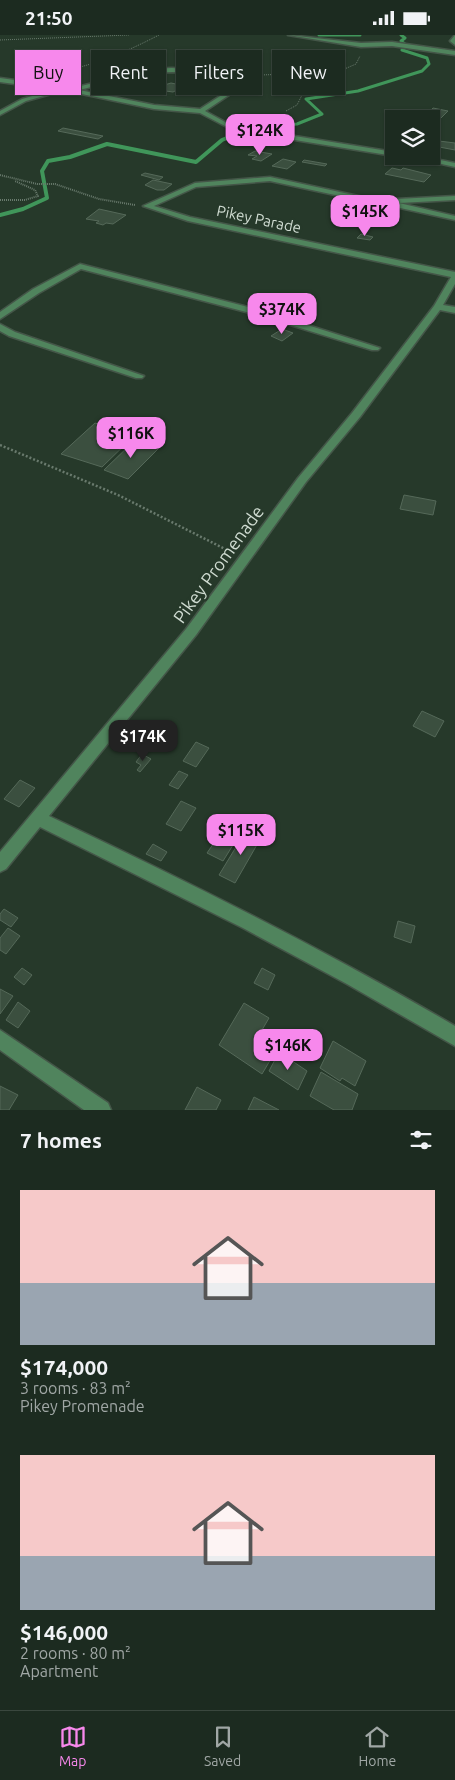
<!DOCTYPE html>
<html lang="en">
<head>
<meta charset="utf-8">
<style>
  :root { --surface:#1c2b20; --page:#29372d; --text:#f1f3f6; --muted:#a0a7a5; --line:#3a473e; --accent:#f788ec }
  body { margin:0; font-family:Ubuntu,sans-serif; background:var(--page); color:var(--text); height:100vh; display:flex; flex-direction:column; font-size:19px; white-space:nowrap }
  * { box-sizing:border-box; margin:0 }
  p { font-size:16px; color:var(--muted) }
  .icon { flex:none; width:28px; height:28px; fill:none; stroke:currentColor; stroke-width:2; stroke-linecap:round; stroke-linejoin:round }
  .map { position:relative; height:1075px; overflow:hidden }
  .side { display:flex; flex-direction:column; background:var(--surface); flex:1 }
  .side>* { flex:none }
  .banner { position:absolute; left:15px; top:15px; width:425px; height:45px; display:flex; gap:10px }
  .buttons { position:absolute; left:385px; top:75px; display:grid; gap:10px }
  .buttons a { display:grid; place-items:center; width:55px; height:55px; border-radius:0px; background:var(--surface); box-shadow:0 1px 4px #0004,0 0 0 1px var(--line); font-size:25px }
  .price { position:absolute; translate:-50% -42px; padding:0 11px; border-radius:10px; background:var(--accent); color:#111; font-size:16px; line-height:32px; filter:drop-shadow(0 1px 2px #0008) }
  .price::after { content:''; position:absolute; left:50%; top:30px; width:15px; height:11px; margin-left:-8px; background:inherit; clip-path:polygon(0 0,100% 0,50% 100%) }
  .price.current { background:#222; color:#fff }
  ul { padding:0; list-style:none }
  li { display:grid; align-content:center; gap:10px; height:265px; padding:0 20px }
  li span { display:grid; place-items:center; height:155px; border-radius:0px; color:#555 }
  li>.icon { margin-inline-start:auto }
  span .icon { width:90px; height:90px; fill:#fffc; stroke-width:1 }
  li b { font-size:21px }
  h2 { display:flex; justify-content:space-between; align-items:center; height:60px; padding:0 20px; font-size:21px }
  .tag { padding:0 18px; border-radius:0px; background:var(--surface); box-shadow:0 1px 4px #0004,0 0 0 1px var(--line); font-size:18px; line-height:45px }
  .tag.current { background:var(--accent); color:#111 }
  .status { display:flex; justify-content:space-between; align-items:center; height:35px; padding:0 25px; background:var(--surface); direction:ltr }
  .status svg { height:14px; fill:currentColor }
  .tab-bar { display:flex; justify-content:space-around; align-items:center; height:70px; border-top:1px solid var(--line); background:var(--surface); font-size:14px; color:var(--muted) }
  .tab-bar a { display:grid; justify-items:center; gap:2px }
  .tab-bar .current { color:var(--accent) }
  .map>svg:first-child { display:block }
</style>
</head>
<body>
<div class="status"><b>21:50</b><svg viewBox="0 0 49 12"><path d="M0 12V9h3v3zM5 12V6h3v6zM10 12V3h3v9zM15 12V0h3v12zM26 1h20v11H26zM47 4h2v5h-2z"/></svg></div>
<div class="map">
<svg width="455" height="1075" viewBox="0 0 455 1075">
  <rect width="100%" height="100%" fill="#26392a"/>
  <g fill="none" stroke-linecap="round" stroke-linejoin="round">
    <g stroke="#40965a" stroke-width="3">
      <path d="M319 0H360"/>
      <path d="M245 94 297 89 322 79 306 64 358 56 422 36 429 29 427 23 402 15 407 11 401 6 405 3 401 0"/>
    </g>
    <path stroke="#40965a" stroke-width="4" d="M0 180 23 174 47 163 42 136 48 126 70 122 107 109 196 127 222 105 251 93"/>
  </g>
  <g fill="#3b4f3f" stroke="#556959">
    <path d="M171 48 185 51 173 57 151 54Z"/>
    <path d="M433 73 448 76 441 83 425 81Z"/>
    <path d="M63 93 103 101 98 104 58 96Z"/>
    <path d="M439 106 455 108V115L434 111Z"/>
    <path d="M255 116 272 119 261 126 252 124 257 121 248 120Z"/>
    <path d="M283 124 296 127 287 134 272 131Z"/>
    <path d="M304 125 327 129 325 131 302 127Z"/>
    <path d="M392 133 401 135 403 133 431 140 424 147 385 139Z"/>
    <path d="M145 138 163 142 159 145 141 140Z"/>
    <path d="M153 145 172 149 164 155H157L145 150Z"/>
    <path d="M99 174 126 180 113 189 106 188 103 190 96 188 99 186 86 184Z"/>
    <path d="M361 199 373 202 370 205 357 203Z"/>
    <path d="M282 294 293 298 282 306 271 301Z"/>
    <path d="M95 388 134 401 102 432 61 419Z"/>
    <path d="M135 405 159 413 128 444 104 435Z"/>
    <path d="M404 460 436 466 433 480 400 474Z"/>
    <path d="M422 676 444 686 435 702 413 691Z"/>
    <path d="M196 707 209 713 196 732 183 726Z"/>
    <path d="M142 719 151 724 140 737 137 735 141 730 136 727Z"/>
    <path d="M179 736 188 740 178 754 169 750Z"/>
    <path d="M20 745 35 753 19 772 4 764Z"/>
    <path d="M181 766 196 773 181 796 166 789Z"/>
    <path d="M219 782 243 794 223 826 207 818 220 799 211 794Z"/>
    <path d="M247 794 262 801 235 848 219 840Z"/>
    <path d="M153 809 167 817 161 826 146 819Z"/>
    <path d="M4 874 18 883 11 892 0 885V879Z"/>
    <path d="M398 886 415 891 411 908 394 902Z"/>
    <path d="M8 893 20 901 6 919 0 915V903Z"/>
    <path d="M22 933 32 940 24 950 14 942Z"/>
    <path d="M262 933 275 940 268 955 254 948Z"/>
    <path d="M0 954 13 961 0 979Z"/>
    <path d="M18 967 30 976 18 993 6 985Z"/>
    <path d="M244 968 269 983 262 995 281 1007 262 1039 219 1010Z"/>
    <path d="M333 1006 366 1026 355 1051 342 1043 340 1046 320 1033Z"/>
    <path d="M279 1017 307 1036 298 1055 269 1036Z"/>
    <path d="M321 1037 358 1059 352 1075H334L310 1061Z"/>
    <path d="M0 1051 18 1060 9 1075H0Z"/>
    <path d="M197 1052 221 1065 216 1075H185Z"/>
    <path d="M254 1062 279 1075H248Z"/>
  </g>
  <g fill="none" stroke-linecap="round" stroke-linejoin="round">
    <defs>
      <g id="minor">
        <path d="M288 0 361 8 392 7 455 16V20L392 11 361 12Z"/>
        <path d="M455 0V10L450 6Z"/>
        <path d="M172 33 251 38 241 52 205 76 227 88 276 98 394 117V121L276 102 225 91 200 78 154 74 72 57 0 47V43L73 53 150 34ZM172 37 245 40 231 54 200 74 154 70 79 55 150 38Z"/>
        <path d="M53 55 55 58 26 66 0 80V76L22 64Z"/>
        <path d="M406 121H421L455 128V132Z"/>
        <path d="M270 142 377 165 455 161V165L399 168 455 181V185L391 171V168L377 169 270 146 196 152 154 171 190 182 455 237V249L443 270 455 272V278L440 275 360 382 306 447 196 600 49 781C187 846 324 914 455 991V1011L347 949 243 893 40 792 6 834 0 837V817L186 594 298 443 352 378 434 271 451 242 188 186 143 171 195 148Z"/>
        <path d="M80 229 260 275 380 313 378 315H372L254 279 81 234 39 258 0 284V277L33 254Z"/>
        <path d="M0 289 15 297 144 341 142 343H136L9 301 0 296Z"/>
        <path d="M0 995 108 1068 111 1075H84L0 1015Z"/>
      </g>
    </defs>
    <use href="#minor" stroke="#445648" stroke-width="3"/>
    <g stroke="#697a6d" stroke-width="1" stroke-dasharray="1 1" stroke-linecap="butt">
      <path d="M0 5 129 0"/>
      <path d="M106 26 127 28"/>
      <path d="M49 39C92 31 120 20 159 0"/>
      <path d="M260 40 291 39 326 42 356 29 360 21"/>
      <path d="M286 76 297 70 304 56 319 50V42"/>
    </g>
    <g stroke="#697a6d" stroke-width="2" stroke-dasharray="1 1" stroke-linecap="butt">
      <path d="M0 140 37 149H55L99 164 135 170"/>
      <path d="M0 165H25L38 161 35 155 15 146"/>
    </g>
    <path stroke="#697a6d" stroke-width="2.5" stroke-dasharray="2 2" stroke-linecap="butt" d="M0 410 118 460 233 518"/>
    <use href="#minor" fill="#50845d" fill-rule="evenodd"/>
  </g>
  <g text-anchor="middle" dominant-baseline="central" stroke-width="4.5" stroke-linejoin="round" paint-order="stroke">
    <g font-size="15" fill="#cfdbd1" stroke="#26392a">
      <text transform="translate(259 184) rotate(12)">Pikey Parade</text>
    </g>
    <g font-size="18" fill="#cfdbd1" stroke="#26392a">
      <text transform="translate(218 529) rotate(-54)">Pikey Promenade</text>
    </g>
  </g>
</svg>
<div class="buttons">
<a><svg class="icon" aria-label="layers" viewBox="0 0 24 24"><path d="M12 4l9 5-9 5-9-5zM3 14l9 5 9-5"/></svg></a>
</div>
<b class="price" style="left:260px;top:121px">$124K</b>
<b class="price" style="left:365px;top:202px">$145K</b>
<b class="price" style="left:282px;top:300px">$374K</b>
<b class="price" style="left:131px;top:424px">$116K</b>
<b class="price current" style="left:143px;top:727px">$174K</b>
<b class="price" style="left:241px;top:821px">$115K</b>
<b class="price" style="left:288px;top:1036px">$146K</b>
<div class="banner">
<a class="tag current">Buy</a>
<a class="tag">Rent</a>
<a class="tag">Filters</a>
<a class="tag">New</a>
</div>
</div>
<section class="side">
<h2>7 homes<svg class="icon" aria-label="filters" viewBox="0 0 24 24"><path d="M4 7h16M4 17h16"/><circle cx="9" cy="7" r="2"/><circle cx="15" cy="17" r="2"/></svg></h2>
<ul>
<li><span style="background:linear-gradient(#f6c9c9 60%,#9aa5b1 0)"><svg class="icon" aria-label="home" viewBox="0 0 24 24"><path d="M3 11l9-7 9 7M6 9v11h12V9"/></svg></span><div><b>$174,000</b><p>3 rooms · 83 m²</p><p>Pikey Promenade</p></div></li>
<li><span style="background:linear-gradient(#f6c9c9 65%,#9aa5b1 0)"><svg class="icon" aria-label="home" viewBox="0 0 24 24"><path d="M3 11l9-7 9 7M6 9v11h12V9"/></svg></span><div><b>$146,000</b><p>2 rooms · 80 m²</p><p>Apartment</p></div></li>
</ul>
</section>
<nav class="tab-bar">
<a class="current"><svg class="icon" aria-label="map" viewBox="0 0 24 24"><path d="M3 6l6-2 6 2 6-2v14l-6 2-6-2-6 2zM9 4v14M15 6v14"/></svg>Map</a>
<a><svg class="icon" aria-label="saved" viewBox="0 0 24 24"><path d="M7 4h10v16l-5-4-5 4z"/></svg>Saved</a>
<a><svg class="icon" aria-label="home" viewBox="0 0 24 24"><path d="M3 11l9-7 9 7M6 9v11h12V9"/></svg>Home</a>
</nav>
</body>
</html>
